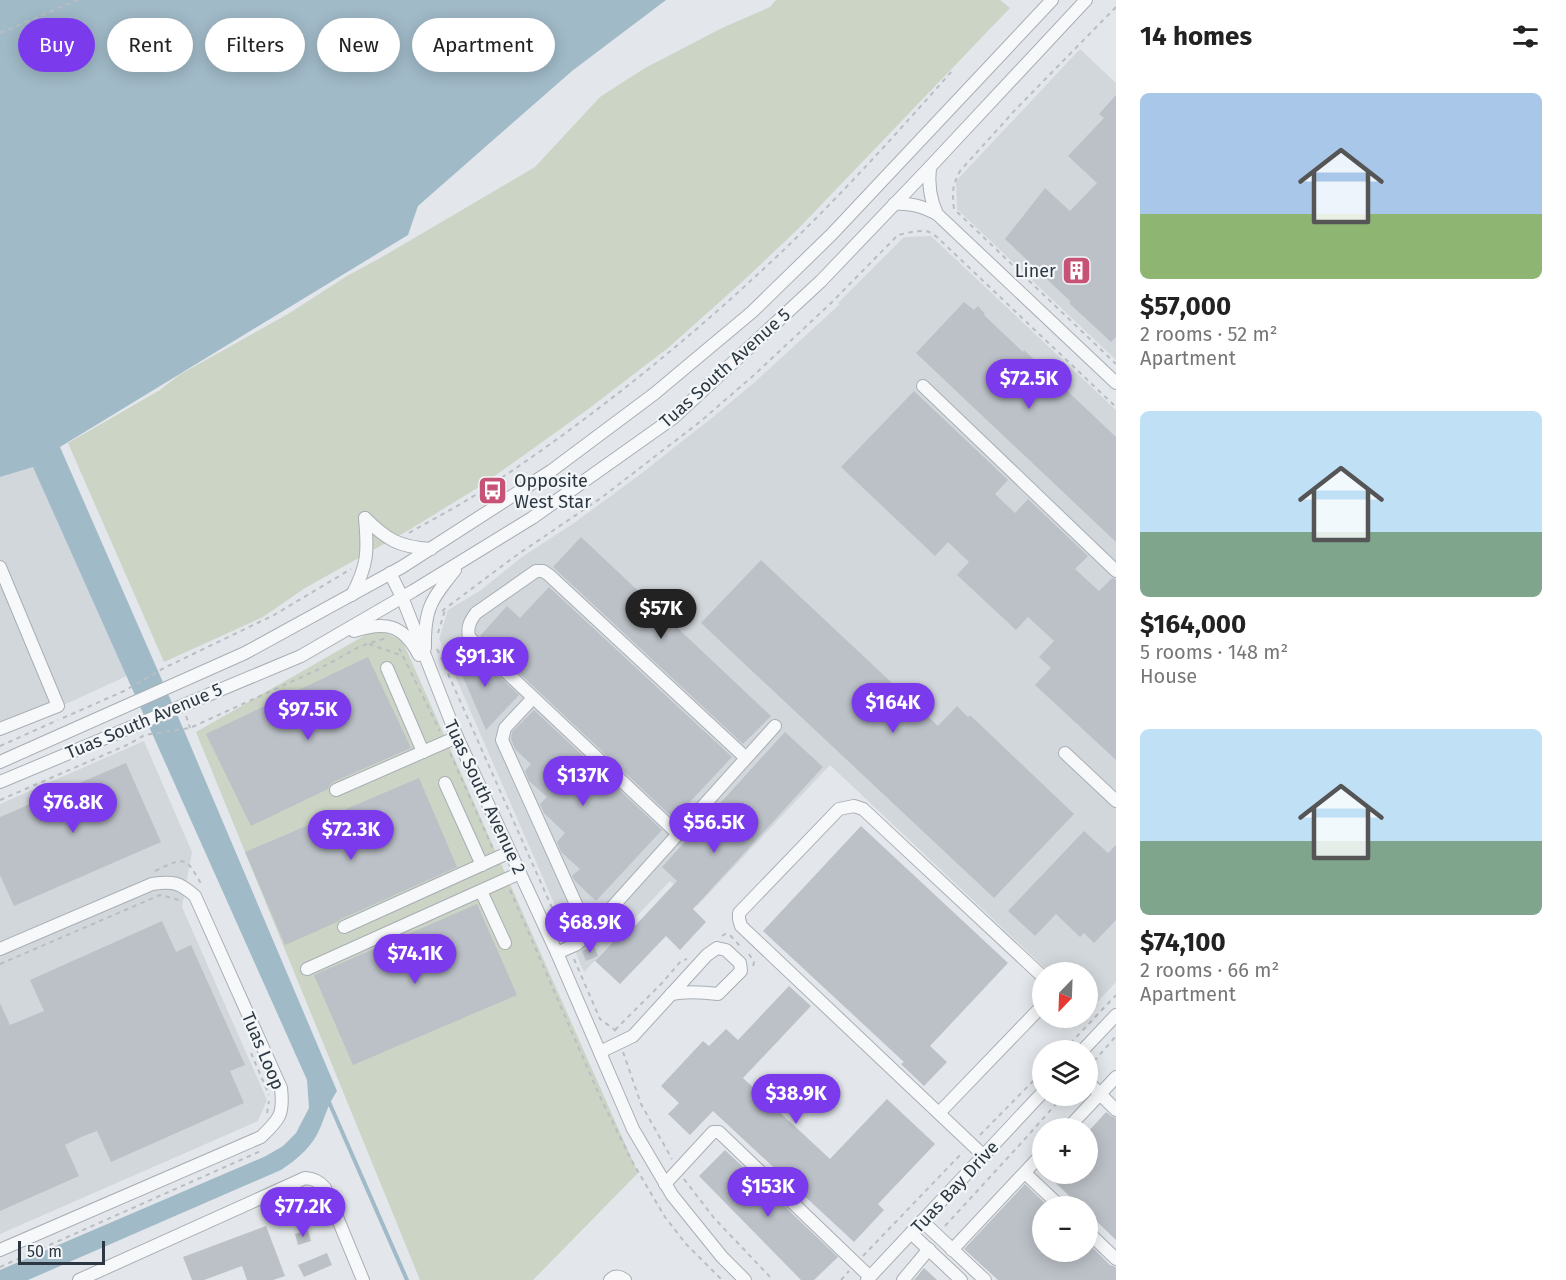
<!DOCTYPE html>
<html lang="en">
<head>
<meta charset="utf-8">
<style>
  :root { --surface:#fff; --page:#f2f2f2; --text:#222; --muted:#767676; --accent:#7c3aed }
  body { margin:0; font-family:"Fira Sans",sans-serif; background:var(--page); color:var(--text); height:100vh; display:flex; flex-direction:column; font-size:22px; white-space:nowrap }
  * { box-sizing:border-box; margin:0 }
  p { font-size:20px; color:var(--muted) }
  .icon { flex:none; width:33px; height:33px; fill:none; stroke:currentColor; stroke-width:2; stroke-linecap:round; stroke-linejoin:round }
  .map { position:relative; flex:1; overflow:hidden }
  .panel { display:flex; flex-direction:column; background:var(--surface); width:450px }
  .panel>* { flex:none }
  .banner { position:absolute; left:18px; top:18px; width:570px; height:54px; display:flex; gap:12px }
  .needle { width:39px; rotate:203deg }
  .controls { position:absolute; left:1032px; top:962px; display:grid; gap:12px }
  .controls a { display:grid; place-items:center; width:66px; height:66px; border-radius:50%; background:var(--surface); box-shadow:0 3px 15px #0003; font-size:30px }
  .scale { position:absolute; left:18px; bottom:15px; width:87px; box-sizing:border-box; padding-left:6px; border:3px solid #2c3742; border-top:0; font-size:16px; line-height:21px; white-space:nowrap; color:#2c3742; -webkit-text-stroke:4px #f3f6f8; paint-order:stroke }
  .price { position:absolute; translate:-50% -51px; padding:0 14px; border-radius:21px; background:var(--accent); color:#fff; font-size:20px; line-height:39px; filter:drop-shadow(0 2px 3px #0008) }
  .price::after { content:''; position:absolute; left:50%; top:36px; width:18px; height:14px; margin-left:-9px; background:inherit; clip-path:polygon(0 0,100% 0,50% 100%) }
  .price.on { background:#222; color:#fff }
  ul { padding:0; list-style:none }
  li { display:grid; align-content:center; gap:12px; height:318px; padding:0 24px }
  li span { display:grid; place-items:center; height:186px; border-radius:9px; color:#555 }
  li>.icon { margin-inline-start:auto }
  span .icon { width:108px; height:108px; fill:#fffc; stroke-width:1 }
  li b { font-size:26px }
  h2 { display:flex; justify-content:space-between; align-items:center; height:72px; padding:0 24px; font-size:26px }
  .tag { padding:0 21px; border-radius:27px; background:var(--surface); box-shadow:0 3px 15px #0003; font-size:21px; line-height:54px }
  .tag.on { background:var(--accent); color:#fff }
  main { display:flex; flex:1; min-height:0 }
  .map>svg:first-child { display:block }
</style>
</head>
<body>
<main>
<div class="map">
<svg width="1116" height="1280" viewBox="0 0 1116 1280">
  <rect width="100%" height="100%" fill="#e3e7eb"/>
  <g fill="#d2d7dc">
    <path d="M1080 49 1116 83V360L957 209 956 181Z"/>
    <path d="M931 236 1116 410V982L1090 1010 1088 1008V972H1049L830 765 697 906 670 881 584 972 439 639 448 610 481 590 522 557 574 523 638 476 713 417 755 382 840 304 838 303 904 237Z"/>
    <path d="M33 466 127 676 0 734V477Z"/>
    <path d="M144 741 192 852 182 907 267 1100 258 1121 0 1234V804Z"/>
  </g>
  <g fill="#cbd4c5">
    <path d="M776 0H1000L1010 8 798 229 742 282 668 348 587 410 482 485 409 530 305 588 263 617 164 662 68 443 160 390 179 375 288 314 347 276 382 257 535 167 600 97 645 68 722 28 770 7Z"/>
    <path d="M376 629 402 640 638 1173 533 1280H420L196 732Z"/>
  </g>
  <path fill="#a1bac8" d="M0 0H666L572 71 418 206 408 235 60 447 186 735 337 1091C329 1103 326 1113 321 1126 313 1146 299 1158 281 1170L28 1280H0V1270L266 1156 283 1146 296 1133 309 1108 307 1080 33 467 0 477Z"/>
  <g fill="none" stroke-linecap="round" stroke-linejoin="round">
    <path stroke="#a1bac8" stroke-width="4" d="M329 1102 407 1280"/>
  </g>
  <g fill="#bbc1c7">
    <path d="M1116 95V337L1111 342 1069 303 1071 302 1005 239 1045 188 1070 211 1097 183 1068 156 1104 118 1099 114Z"/>
    <path d="M964 302 974 310 978 306 985 314 984 315 1023 352 1024 350 1116 437V542L916 353Z"/>
    <path d="M914 391 1008 480 995 494 1015 513 1028 499 1088 556 1075 569 1099 591 1112 578 1116 579V760L1035 685 1051 668 1039 657 1054 641 1028 617 1016 630 957 575 969 562 948 542 935 556 841 467Z"/>
    <path d="M581 537 771 716 743 744 553 567Z"/>
    <path d="M761 560 938 726 957 706 968 717 970 715 1074 814 994 898 701 623Z"/>
    <path d="M549 587 732 757 674 819 480 636 507 606 520 618Z"/>
    <path d="M468 648 519 695 486 730 456 661Z"/>
    <path d="M368 657 411 748 333 782 329 786 328 789 251 826 206 734Z"/>
    <path d="M534 710 662 830 596 901 575 881 572 876 580 869 561 852 557 842 565 833 544 813 540 804 547 797 529 781 525 771 531 764 515 749 511 739 512 732Z"/>
    <path d="M785 732 823 767 693 909 706 922 680 950 666 936 620 984 595 961 629 925 633 928 677 881 662 867Z"/>
    <path d="M126 763 161 842 14 906 0 875V817Z"/>
    <path d="M419 778 457 867 341 919 337 922 285 945 245 852Z"/>
    <path d="M861 826 1008 963 930 1046 947 1062 924 1086 901 1064 904 1062 763 931Z"/>
    <path d="M1084 831 1108 853 1116 845V920L1094 943 1084 933 1080 937 1056 914 1035 936 1008 911Z"/>
    <path d="M477 904 517 995 353 1065 314 975Z"/>
    <path d="M162 921 176 952 191 945 245 1065 230 1071 244 1103 111 1162 97 1131 81 1137 65 1145 79 1176 0 1211V1003L10 1025 44 1011 30 980Z"/>
    <path d="M594 946 598 956 586 961 582 951Z"/>
    <path d="M789 986 811 1006 743 1078 830 1159 887 1099 935 1144 878 1204 884 1210 854 1242 713 1111 690 1135 668 1114 679 1103 661 1086 703 1041 709 1046 726 1029 738 1040Z"/>
    <path d="M1106 1112 1111 1116 1116 1118V1240L1088 1213V1206H1080L1045 1173H1088V1132Z"/>
    <path d="M725 1150 838 1257 814 1280H801L699 1176Z"/>
    <path d="M1025 1184 1048 1206H1042V1251H1088V1243L1110 1265 1116 1267V1280H998L964 1249Z"/>
    <path d="M266 1226 285 1276 273 1280H247L242 1266 204 1280H192L183 1257Z"/>
    <path d="M308 1230 311 1241 298 1245 295 1234Z"/>
    <path d="M327 1253 332 1265 304 1277 298 1265Z"/>
    <path d="M924 1268 937 1280H914Z"/>
  </g>
  <g fill="none" stroke-linecap="round" stroke-linejoin="round">
    <defs>
      <g id="minor">
        <path d="M930 167C928 184 930 199 937 214"/>
        <path d="M894 204C911 203 922 206 937 214L1116 383"/>
        <path d="M923 386 1116 571"/>
        <path d="M365 518C387 540 399 547 431 549"/>
        <path d="M0 567 58 706 0 729"/>
        <path d="M390 573 402 597 457 737 557 953 633 1129 672 1195 722 1257 745 1280"/>
        <path d="M352 595C368 565 368 551 365 518"/>
        <path d="M354 631C385 621 403 624 419 655"/>
        <path d="M425 648C424 609 431 600 455 570"/>
        <path d="M387 668 423 752"/>
        <path d="M533 698 505 728 502 740 589 933"/>
        <path d="M1065 753 1116 801"/>
        <path d="M0 762 245 653 402 567 551 471 654 394 752 312 832 234 1052 0"/>
        <path d="M0 782 301 656 413 591 532 518 673 418 821 281 930 167 1086 0"/>
        <path d="M445 783 482 865"/>
        <path d="M336 790 457 737"/>
        <path d="M678 834 469 637C467 627 470 621 476 613L536 571H543L549 575 746 758"/>
        <path d="M481 891 505 943"/>
        <path d="M344 927 510 852"/>
        <path d="M0 949 152 884C173 881 179 882 195 896L281 1088C284 1114 280 1119 261 1137L0 1250"/>
        <path d="M557 953 577 944 589 933 775 726"/>
        <path d="M307 969 520 873"/>
        <path d="M1083 1050 1116 1015"/>
        <path d="M600 1052 633 1036 707 955 717 948 726 950 740 963 741 971 718 994C702 992 687 991 671 994"/>
        <path d="M1088 1082 1116 1110"/>
        <path d="M939 1113 1042 1006"/>
        <path d="M1068 1128 1116 1077"/>
        <path d="M984 1156 741 926 739 919V913L839 809 854 806 863 809 1042 976"/>
        <path d="M1025 1173 1060 1206"/>
        <path d="M665 1184 713 1132H719L870 1277"/>
        <path d="M922 1221 985 1280"/>
        <path d="M1088 1232 1116 1259"/>
        <path d="M911 1233 961 1280"/>
        <path d="M952 1250 1042 1154"/>
        <path d="M79 1280 305 1178C314 1179 319 1181 325 1188L363 1280"/>
        <path d="M610 1280C615 1275 620 1276 625 1280"/>
        <path d="M867 1280 1042 1093"/>
        <path d="M903 1280 929 1249"/>
      </g>
    </defs>
    <use href="#minor" stroke="#a8afb5" stroke-width="14"/>
    <g stroke="#b9bec2" stroke-width="2" stroke-dasharray="4.5 4.5" stroke-linecap="butt">
      <path d="M1116 7 1016 109 960 171C952 186 952 193 954 209L1116 364"/>
      <path d="M0 33 78 0"/>
      <path d="M409 533C433 519 457 507 480 492 577 429 673 353 758 274 827 211 890 141 952 71"/>
      <path d="M442 611 514 557 601 498 701 421 754 375 830 304 898 235C907 233 920 229 929 232 930 232 937 237 938 238L1116 407"/>
      <path d="M438 633 445 610"/>
      <path d="M369 644 403 656"/>
      <path d="M399 648 440 731"/>
      <path d="M437 649 565 937"/>
      <path d="M186 716 190 728"/>
      <path d="M63 718 124 691 164 668 274 615 351 569"/>
      <path d="M0 746 58 720"/>
      <path d="M450 753 493 849"/>
      <path d="M0 800 127 745 145 735 190 728 317 670 361 646 386 638"/>
      <path d="M155 871C187 856 185 856 203 887"/>
      <path d="M510 890 601 1099 633 1163 665 1217 686 1244 722 1280"/>
      <path d="M722 936 725 934 730 935 740 946"/>
      <path d="M749 954 754 962 753 967"/>
      <path d="M574 959 600 1019 615 1030 616 1033"/>
      <path d="M0 964 160 895 168 897 182 901"/>
      <path d="M615 1030 662 983 681 961 687 959"/>
      <path d="M1064 1050 1116 995"/>
      <path d="M623 1052 641 1104 672 1159"/>
      <path d="M251 1053 269 1095"/>
      <path d="M1088 1068 1116 1036"/>
      <path d="M267 1113 269 1101"/>
      <path d="M980 1135 1042 1072"/>
      <path d="M684 1179 714 1218 773 1280"/>
      <path d="M945 1226 1024 1140 1064 1095"/>
      <path d="M863 1256 963 1152"/>
      <path d="M0 1267 263 1150"/>
      <path d="M841 1280 849 1271"/>
    </g>
    <use href="#minor" stroke="#f6f8f9" stroke-width="12"/>
  </g>
  <defs>
    <symbol id="building-square" viewBox="-11 -11 22 22"><rect x="-9" y="-9" width="18" height="18" rx="4" fill="#c65276" stroke="#f3f6f8"/><path d="M-4-6H4V6H1V3H-1V6H-4ZM-2.5-4.3h1.7v1.8h-1.7ZM.8-4.3h1.7v1.8H.8ZM-2.5-1h1.7V.8h-1.7ZM.8-1h1.7V.8H.8Z" fill="#fff"/></symbol>
    <symbol id="bus-square" viewBox="-11 -11 22 22"><rect x="-9" y="-9" width="18" height="18" rx="4" fill="#c65276" stroke="#f3f6f8"/><path d="M-5-6H5V4H4V6H2V4H-2V6H-4V4H-5ZM-3.5-4V0h7V-4ZM-3.5 1.2v1.5H-2V1.2ZM2 1.2v1.5H3.5V1.2Z" fill="#fff"/></symbol>
  </defs>
  <g fill-rule="evenodd">
    <use href="#building-square" x="1060" y="254" width="33" height="33"/>
    <use href="#bus-square" x="476" y="474" width="33" height="33"/>
  </g>
  <g text-anchor="middle" dominant-baseline="central" stroke-width="4.5" stroke-linejoin="round" paint-order="stroke">
    <g font-size="18" fill="#2c3742" stroke="#f3f6f8" text-anchor="end">
      <text x="1056" y="271">Liner</text>
      <text x="514" y="481" text-anchor="start">Opposite<tspan x="514" dy="21">West Star</tspan></text>
    </g>
    <g font-size="18" fill="#2c3742" stroke="#f3f6f8">
      <text transform="translate(725 368) rotate(-42)">Tuas South Avenue 5</text>
      <text transform="translate(144 721) rotate(-23)">Tuas South Avenue 5</text>
      <text transform="translate(485 797) rotate(65)">Tuas South Avenue 2</text>
      <text transform="translate(263 1051) rotate(67)">Tuas Loop</text>
      <text transform="translate(955 1187) rotate(-47)">Tuas Bay Drive</text>
    </g>
  </g>
</svg>
<div class="controls">
<a><svg class="needle" viewBox="-14 -14 28 28"><path d="M0-13l5 13h-10z" fill="#e53935"/><path d="M0 13l5-13h-10z" fill="#767676"/></svg></a>
<a><svg class="icon" aria-label="layers" viewBox="0 0 24 24"><path d="M12 4l9 5-9 5-9-5zM3 14l9 5 9-5"/></svg></a>
<a>+</a>
<a>−</a>
</div>
<div class="scale">50 m</div>
<b class="price" style="left:1029px;top:410px">$72.5K</b>
<b class="price on" style="left:661px;top:640px">$57K</b>
<b class="price" style="left:485px;top:688px">$91.3K</b>
<b class="price" style="left:893px;top:734px">$164K</b>
<b class="price" style="left:308px;top:741px">$97.5K</b>
<b class="price" style="left:583px;top:807px">$137K</b>
<b class="price" style="left:73px;top:834px">$76.8K</b>
<b class="price" style="left:714px;top:854px">$56.5K</b>
<b class="price" style="left:351px;top:861px">$72.3K</b>
<b class="price" style="left:590px;top:954px">$68.9K</b>
<b class="price" style="left:415px;top:985px">$74.1K</b>
<b class="price" style="left:796px;top:1125px">$38.9K</b>
<b class="price" style="left:768px;top:1218px">$153K</b>
<b class="price" style="left:303px;top:1238px">$77.2K</b>
<div class="banner">
<a class="tag on">Buy</a>
<a class="tag">Rent</a>
<a class="tag">Filters</a>
<a class="tag">New</a>
<a class="tag">Apartment</a>
</div>
</div>
<section class="panel">
<h2>14 homes<svg class="icon" aria-label="filters" viewBox="0 0 24 24"><path d="M4 7h16M4 17h16"/><circle cx="9" cy="7" r="2"/><circle cx="15" cy="17" r="2"/></svg></h2>
<ul>
<li><span style="background:linear-gradient(#a9c7e8 65%,#8fb573 0)"><svg class="icon" aria-label="home" viewBox="0 0 24 24"><path d="M3 11l9-7 9 7M6 9v11h12V9"/></svg></span><div><b>$57,000</b><p>2 rooms · 52 m²</p><p>Apartment</p></div></li>
<li><span style="background:linear-gradient(#bfe0f5 65%,#7fa58c 0)"><svg class="icon" aria-label="home" viewBox="0 0 24 24"><path d="M3 11l9-7 9 7M6 9v11h12V9"/></svg></span><div><b>$164,000</b><p>5 rooms · 148 m²</p><p>House</p></div></li>
<li><span style="background:linear-gradient(#bfe0f5 60%,#7fa58c 0)"><svg class="icon" aria-label="home" viewBox="0 0 24 24"><path d="M3 11l9-7 9 7M6 9v11h12V9"/></svg></span><div><b>$74,100</b><p>2 rooms · 66 m²</p><p>Apartment</p></div></li>
</ul>
</section>
</main>
</body>
</html>
